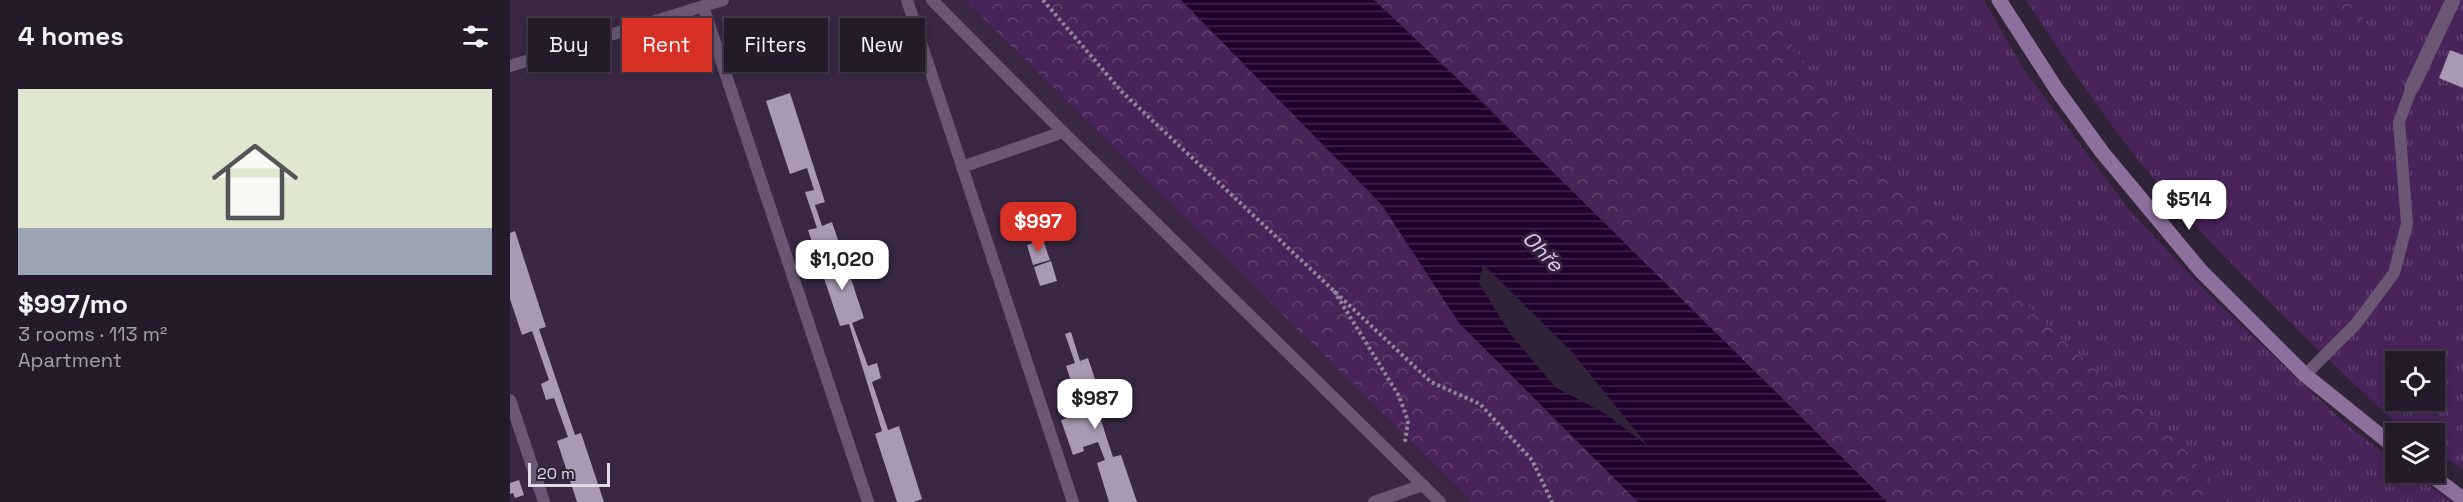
<!DOCTYPE html>
<html lang="en">
<head>
<meta charset="utf-8">
<style>
  :root { --surface:#241a2a; --page:#2c2332; --text:#f1f3f6; --muted:#a3a1a8; --line:#413847; --accent:#d93025 }
  body { margin:0; font-family:"Space Grotesk",sans-serif; background:var(--page); color:var(--text); height:100vh; display:flex; flex-direction:column; font-size:22px; white-space:nowrap }
  * { box-sizing:border-box; margin:0 }
  p { font-size:20px; color:var(--muted) }
  .icon { flex:none; width:33px; height:33px; fill:none; stroke:currentColor; stroke-width:2; stroke-linecap:round; stroke-linejoin:round }
  .map { position:relative; flex:1; overflow:hidden }
  .sheet { display:flex; flex-direction:column; background:var(--surface); width:510px }
  .sheet>* { flex:none }
  .hud { position:absolute; left:18px; top:18px; width:570px; height:54px; display:flex; gap:12px }
  .fabs { position:absolute; left:1875px; top:351px; display:grid; gap:12px }
  .fabs a { display:grid; place-items:center; width:60px; height:60px; border-radius:0px; background:var(--surface); box-shadow:0 3px 9px #0003,0 0 0 2px var(--line); font-size:30px }
  .scale { position:absolute; left:18px; bottom:15px; width:82px; box-sizing:border-box; padding-left:6px; border:3px solid #e2d9e7; border-top:0; font-size:16px; line-height:21px; white-space:nowrap; color:#e2d9e7; -webkit-text-stroke:4px #302338; paint-order:stroke }
  .price { position:absolute; translate:-50% -51px; padding:0 14px; border-radius:12px; background:#fff; color:#222; font-size:20px; line-height:39px; filter:drop-shadow(0 2px 3px #0008) }
  .price::after { content:''; position:absolute; left:50%; top:36px; width:18px; height:14px; margin-left:-9px; background:inherit; clip-path:polygon(0 0,100% 0,50% 100%) }
  .price.selected { background:var(--accent); color:#fff }
  ul { padding:0; list-style:none }
  li { display:grid; align-content:center; gap:12px; height:318px; padding:0 18px }
  li+li { border-top:2px solid var(--line) }
  li span { display:grid; place-items:center; height:186px; border-radius:0px; color:#555 }
  li>.icon { margin-inline-start:auto }
  span .icon { width:108px; height:108px; fill:#fffc; stroke-width:1 }
  li b { font-size:26px }
  h2 { display:flex; justify-content:space-between; align-items:center; height:72px; padding:0 18px; font-size:26px }
  .pill { padding:0 21px; border-radius:0px; background:var(--surface); box-shadow:0 3px 9px #0003,0 0 0 2px var(--line); font-size:21px; line-height:54px }
  .pill.selected { background:var(--accent); color:#fff }
  main { display:flex; flex:1; min-height:0 }
  .map>svg:first-child { display:block }
</style>
</head>
<body>
<main>
<section class="sheet">
<h2>4 homes<svg class="icon" aria-label="filters" viewBox="0 0 24 24"><path d="M4 7h16M4 17h16"/><circle cx="9" cy="7" r="2"/><circle cx="15" cy="17" r="2"/></svg></h2>
<ul>
<li><span style="background:linear-gradient(#dfe7d0 75%,#9aa5b1 0)"><svg class="icon" aria-label="home" viewBox="0 0 24 24"><path d="M3 11l9-7 9 7M6 9v11h12V9"/></svg></span><div><b>$997/mo</b><p>3 rooms · 113 m²</p><p>Apartment</p></div></li>
</ul>
</section>
<div class="map">
<svg width="1953" height="502" viewBox="0 0 1953 502">
  <defs>
    <pattern id="grass-tufts" width="24" height="20" patternUnits="userSpaceOnUse" patternTransform="scale(1.5)"><rect width="24" height="20" fill="#48245a"/><path d="M3 7l-1-3M5 7V3M7 7l1-3M15 17l-1-3M17 17v-4M19 17l1-3" fill="none" stroke="#624372"/></pattern>
    <pattern id="forest-crowns" width="20" height="18" patternUnits="userSpaceOnUse" patternTransform="scale(1.5)"><rect width="20" height="18" fill="#48245a"/><path d="M2 6a3 3 0 1 1 6 0M12 15a3 3 0 1 1 6 0" fill="none" stroke="#624372"/></pattern>
    <pattern id="water-rules" width="6" height="5" patternUnits="userSpaceOnUse" patternTransform="scale(1.5)"><rect width="6" height="5" fill="#20002e"/><path d="M0 2.5h6" fill="none" stroke="#40254c"/></pattern>
  </defs>
  <rect width="100%" height="100%" fill="#302338"/>
  <path fill="#392743" d="M0 0H455L962 502H0Z"/>
  <g fill="url(#grass-tufts)" fill-rule="evenodd">
    <path d="M1252 0H1474L1514 70 1621 212 1701 297 1838 426 1885 461 1886 472 1901 473 1942 502H1718L1672 446 1555 342 1334 121Z"/>
    <path d="M1516 0H1953V469L1925 452 1924 434 1896 433C1815 356 1732 279 1658 195 1605 135 1560 67 1516 0ZM1886 362H1924V400H1886Z"/>
  </g>
  <g fill="url(#forest-crowns)">
    <path d="M455 0H671L872 205 950 324 1128 502H962Z"/>
    <path d="M864 0H1252L1334 121 1555 342 1672 446 1718 502H1377L971 101Z"/>
    <path d="M1814 0H1864L1865 1 1842 32Z"/>
  </g>
  <path fill="url(#water-rules)" fill-rule="evenodd" d="M671 0H864L971 101 1377 502H1128L950 324 872 205ZM973 264 1062 352 1138 446 1096 414 1045 387 1001 335 969 283Z"/>
  <g fill="#a999b3">
    <path d="M1940 50 1953 55V88L1929 78Z"/>
    <path d="M280 93 315 202 305 205 312 226 322 222 354 318 342 323 358 366 367 363 371 378 362 382 378 430 389 426 412 499 404 502H387L365 434 372 431 339 324 330 326 298 230 307 228 295 192 304 190 297 168 280 174 256 101Z"/>
    <path d="M5 231 36 327 29 329 65 435 71 433 94 502H67L47 441 58 437 44 398 36 400 31 384 39 380 22 331 12 335 0 299V233Z"/>
    <path d="M533 240 540 260 523 265 517 245Z"/>
    <path d="M541 261 547 281 530 286 524 267Z"/>
    <path d="M561 332 570 361 578 358 590 394 582 397 584 402 594 400 596 404 587 407 597 439 603 457 611 455 627 502H599L587 463 595 460 588 442 573 447 574 451 563 455 551 420 580 411 576 399 568 402 556 366 565 363 555 334Z"/>
    <path d="M9 480 14 495 5 498 3 493 0 494V483Z"/>
  </g>
  <g fill="none" stroke-linecap="round" stroke-linejoin="round">
    <g stroke="#918697" stroke-width="4" stroke-dasharray="3 3" stroke-linecap="butt">
      <path d="M533 0 612 92 921 382 970 404 1022 460 1042 502"/>
      <path d="M824 291 889 396 898 421 895 442"/>
    </g>
    <g stroke="#6a5774" stroke-width="12">
      <path d="M397 0 563 502"/>
      <path d="M422 0 553 132 930 502"/>
      <path d="M193 6 358 502"/>
      <path d="M0 66 213 0"/>
      <path d="M452 167 553 132"/>
      <path d="M1795 375 1846 324 1884 273 1897 224 1889 122 1902 87"/>
      <path d="M0 400 34 502"/>
      <path d="M864 502 913 485"/>
    </g>
    <path stroke="#6a5774" stroke-width="15" d="M1902 87 1943 0"/>
    <g stroke="#8e709f" stroke-width="15">
      <path d="M1489 0 1547 90 1592 152 1691 271 1795 375 1886 448"/>
      <path d="M1917 472 1953 499"/>
    </g>
  </g>
  <g text-anchor="middle" dominant-baseline="central" stroke-width="6" stroke-linejoin="round" paint-order="stroke">
    <g font-size="21" font-style="italic" fill="#e6c2fb" stroke="#302338">
      <text transform="translate(1033 251) rotate(46)">Ohře</text>
    </g>
  </g>
</svg>
<div class="fabs">
<a><svg class="icon" aria-label="locate" viewBox="0 0 24 24"><circle cx="12" cy="12" r="6"/><path d="M12 2v4M12 18v4M2 12h4M18 12h4"/></svg></a>
<a><svg class="icon" aria-label="layers" viewBox="0 0 24 24"><path d="M12 4l9 5-9 5-9-5zM3 14l9 5 9-5"/></svg></a>
</div>
<div class="scale">20 m</div>
<b class="price" style="left:1679px;top:231px">$514</b>
<b class="price selected" style="left:528px;top:253px">$997</b>
<b class="price" style="left:332px;top:291px">$1,020</b>
<b class="price" style="left:585px;top:430px">$987</b>
<div class="hud">
<a class="pill">Buy</a>
<a class="pill selected">Rent</a>
<a class="pill">Filters</a>
<a class="pill">New</a>
</div>
</div>
</main>
</body>
</html>
